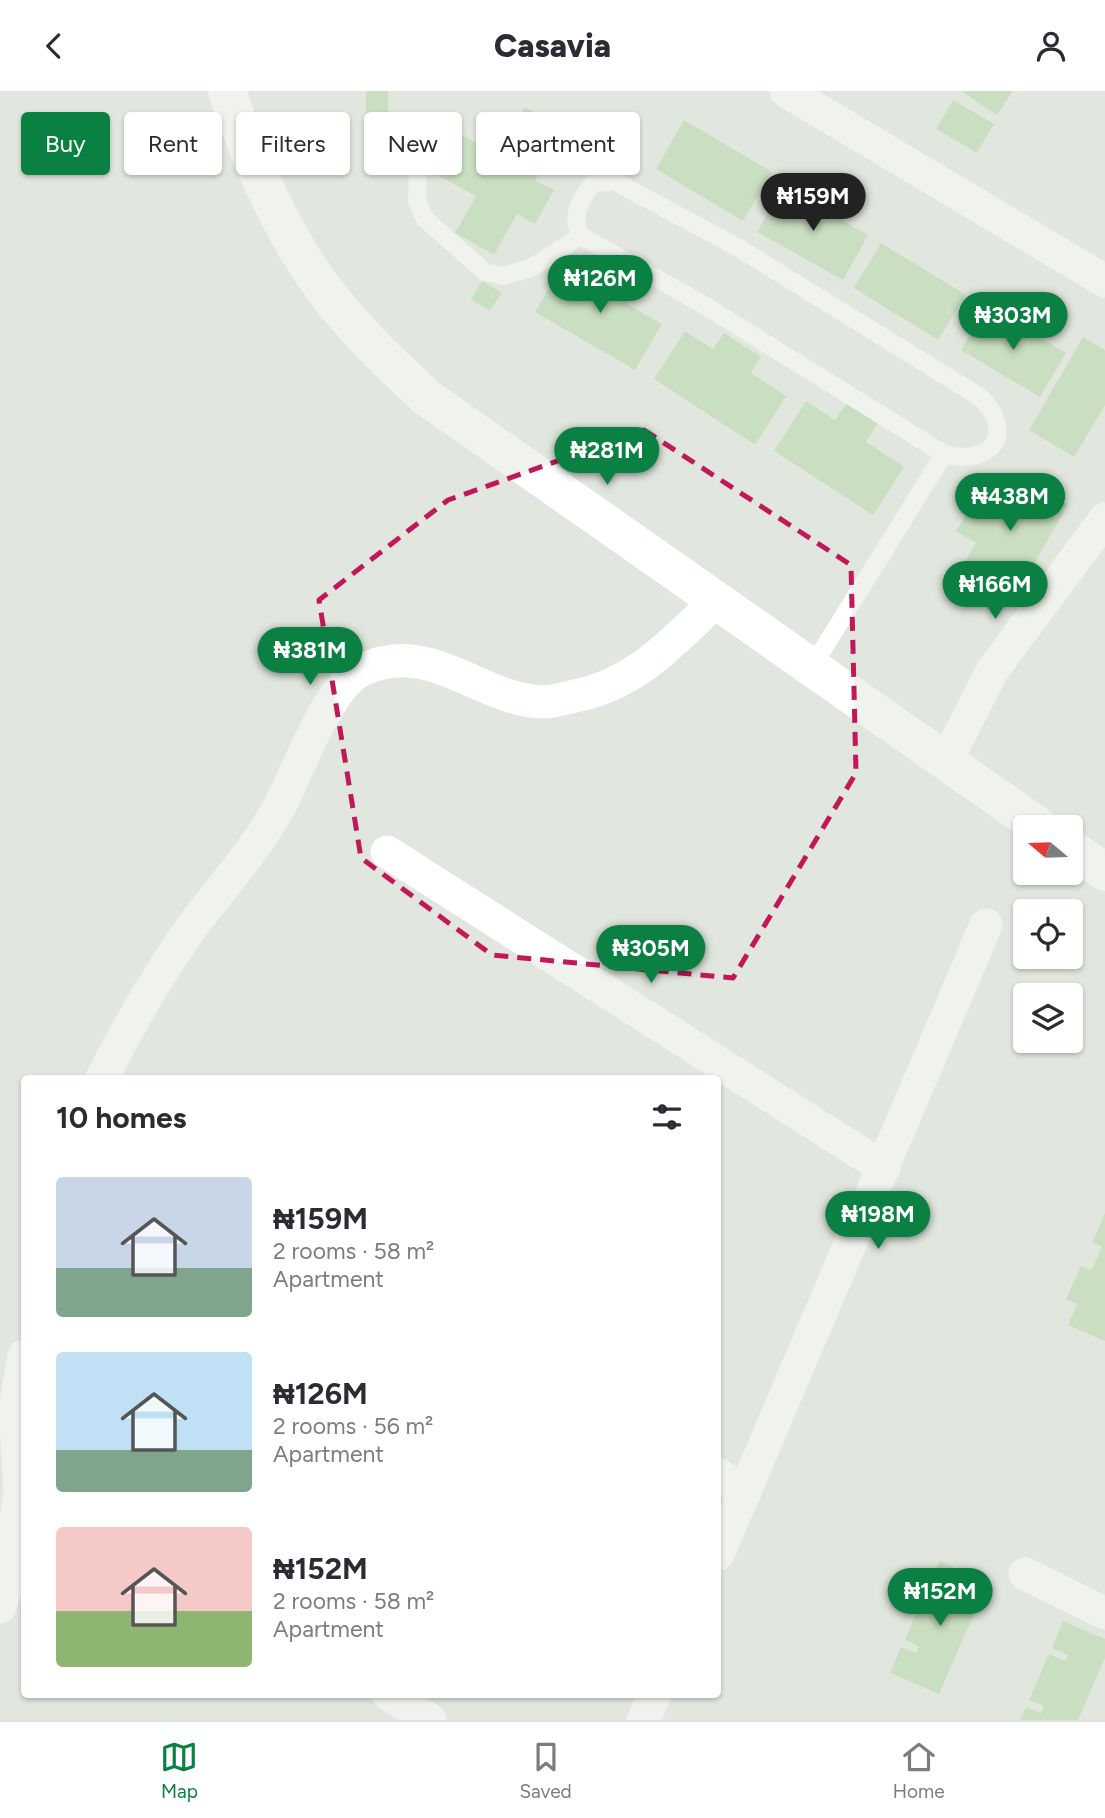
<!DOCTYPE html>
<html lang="en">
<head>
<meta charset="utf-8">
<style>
  :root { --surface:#fff; --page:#f2f2f3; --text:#2b2b33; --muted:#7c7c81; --line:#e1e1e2; --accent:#0b8043 }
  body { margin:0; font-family:Figtree,sans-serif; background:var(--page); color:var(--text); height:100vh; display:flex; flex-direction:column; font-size:26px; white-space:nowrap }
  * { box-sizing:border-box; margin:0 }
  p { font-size:23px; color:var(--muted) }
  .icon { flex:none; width:38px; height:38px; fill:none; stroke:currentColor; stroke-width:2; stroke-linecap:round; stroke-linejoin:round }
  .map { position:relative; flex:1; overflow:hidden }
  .drawer { position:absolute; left:21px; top:984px; width:700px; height:623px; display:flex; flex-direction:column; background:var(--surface); border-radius:7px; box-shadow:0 2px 5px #0004 }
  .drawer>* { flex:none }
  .guide { position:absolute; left:21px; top:21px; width:700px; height:63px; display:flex; gap:14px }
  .needle { width:46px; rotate:289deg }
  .controls { position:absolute; left:1013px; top:724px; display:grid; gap:14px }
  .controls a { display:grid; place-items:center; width:70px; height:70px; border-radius:7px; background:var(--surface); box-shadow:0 2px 5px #0004; font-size:35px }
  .price { position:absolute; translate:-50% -60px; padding:0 16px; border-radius:24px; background:var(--accent); color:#fff; font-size:23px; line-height:46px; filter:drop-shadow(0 2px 4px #0008) }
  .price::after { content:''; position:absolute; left:50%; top:42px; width:21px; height:16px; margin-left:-10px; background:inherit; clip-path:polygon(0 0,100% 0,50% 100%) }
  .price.active { background:#222; color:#fff }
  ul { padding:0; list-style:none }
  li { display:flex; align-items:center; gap:21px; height:175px; padding:0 35px }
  li span { display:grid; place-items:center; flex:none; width:196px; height:140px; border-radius:7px; color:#555 }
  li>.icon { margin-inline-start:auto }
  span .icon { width:84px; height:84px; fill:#fffc; stroke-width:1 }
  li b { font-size:30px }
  h2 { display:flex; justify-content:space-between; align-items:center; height:84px; padding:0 35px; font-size:30px }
  .tag { padding:0 24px; border-radius:7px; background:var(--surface); box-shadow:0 2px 5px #0004; font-size:24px; line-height:63px }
  .tag.active { background:var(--accent); color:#fff }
  header { display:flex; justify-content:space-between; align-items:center; height:91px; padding:0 35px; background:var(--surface); font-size:32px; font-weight:800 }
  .menu { display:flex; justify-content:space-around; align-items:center; height:98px; border-top:2px solid var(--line); background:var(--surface); font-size:19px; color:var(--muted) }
  .menu a { display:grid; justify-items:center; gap:4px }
  .menu .active { color:var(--accent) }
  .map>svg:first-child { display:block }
</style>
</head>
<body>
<header><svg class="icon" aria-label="back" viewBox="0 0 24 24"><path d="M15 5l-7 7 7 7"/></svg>Casavia<svg class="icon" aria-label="person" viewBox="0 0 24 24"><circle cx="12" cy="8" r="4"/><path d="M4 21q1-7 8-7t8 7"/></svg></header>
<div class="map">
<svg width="1105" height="1629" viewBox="0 0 1105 1629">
  <rect width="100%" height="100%" fill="#e1e7de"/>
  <g fill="#aed69e">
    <rect x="366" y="0" width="22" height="31"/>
    <path d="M961 0H1013L997 24Z"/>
    <path d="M953 9 994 33 977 62 936 38Z"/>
    <path d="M525 16 563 37 535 89 554 99 535 133 517 123 494 164 455 142 476 105 426 78 449 37 498 64Z"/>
    <path d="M684 29 772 81 743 130 656 78Z"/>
    <path d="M783 96 868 144 843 189 757 141Z"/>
    <path d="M881 152 966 204 938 249 854 197Z"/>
    <path d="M562 175 598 195 608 179 637 196 627 213 662 233 635 279 535 221Z"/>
    <path d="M482 190 502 202 490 220 471 208Z"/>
    <path d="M986 215 1066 262 1040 306 961 259Z"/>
    <path d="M685 240 713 258 724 242 761 266 751 282 786 305 755 354 654 288Z"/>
    <path d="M1083 246 1105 259V314L1074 366 1029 339Z"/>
    <path d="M806 310 835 329 847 312 878 332 866 351 904 376 873 424 774 360Z"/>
    <path d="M1015 383 1068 413 1015 506 962 476 976 452 956 440 978 402 998 413Z"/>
    <path d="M1105 1122V1250L1068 1234 1077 1213 1066 1208 1081 1175 1091 1180 1102 1156 1092 1151Z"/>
    <path d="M939 1470 988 1491 939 1603 890 1582 901 1556 916 1562 919 1555 905 1549 924 1503 941 1510 944 1504 928 1497Z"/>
    <path d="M1063 1530 1105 1548V1567L1078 1629H1020L1026 1616 1041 1622 1044 1615 1029 1609 1049 1563 1065 1570 1068 1564 1052 1557Z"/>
  </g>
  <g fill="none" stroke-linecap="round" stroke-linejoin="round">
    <g stroke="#fff" stroke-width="18">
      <path d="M419 36 417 110 425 128 485 181 503 185 531 177 581 145"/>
      <path d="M614 90 737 156 980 306C1017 342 991 376 944 363L704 214 581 145C570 125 580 109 593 92Z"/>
      <path d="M812 576 944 363"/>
    </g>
    <g stroke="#fff" stroke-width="33">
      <path d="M786 0 1105 190"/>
      <path d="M946 670 992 580 1105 428"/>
      <path d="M387 761 884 1077"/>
      <path d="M102 987C127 938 159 882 191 837 220 798 255 760 278 718 297 684 327 595 362 579 430 546 480 610 544 611 553 611 565 607 575 605 638 592 671 552 717 509"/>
      <path d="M718 1383 745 1401"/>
      <path d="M718 1463 986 834"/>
      <path d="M1025 1483 1105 1522"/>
      <path d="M0 1516 7 1494 20 1400 15 1317 24 1265"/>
      <path d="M388 1603 430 1629"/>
      <path d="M643 1629 655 1603"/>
    </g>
    <g stroke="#fff" stroke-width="38">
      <path d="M227 0C252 73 284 149 333 210 361 245 393 275 426 306L1041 737"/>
      <path d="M1071 757 1105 781"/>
    </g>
  </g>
  <path d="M0 0H1105V1629H0ZM644 339 851 474 856 682 733 887 492 864 361 767 319 509 448 409Z" fill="#e1e7de" fill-opacity=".55" fill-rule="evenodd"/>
  <path fill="none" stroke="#c2185b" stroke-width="5" stroke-dasharray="14 9" stroke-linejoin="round" d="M644 339 851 474 856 682 733 887 492 864 361 767 319 509 448 409Z"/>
</svg>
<div class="controls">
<a><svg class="needle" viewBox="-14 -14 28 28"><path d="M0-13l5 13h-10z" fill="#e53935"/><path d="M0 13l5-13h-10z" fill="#7c7c81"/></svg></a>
<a><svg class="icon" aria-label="locate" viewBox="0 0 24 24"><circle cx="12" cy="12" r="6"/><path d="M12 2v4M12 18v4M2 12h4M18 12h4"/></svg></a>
<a><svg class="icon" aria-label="layers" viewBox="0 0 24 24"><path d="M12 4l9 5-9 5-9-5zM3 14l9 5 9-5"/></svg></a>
</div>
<b class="price active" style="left:813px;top:142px">₦159M</b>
<b class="price" style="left:600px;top:224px">₦126M</b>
<b class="price" style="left:1013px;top:261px">₦303M</b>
<b class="price" style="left:607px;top:396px">₦281M</b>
<b class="price" style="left:1010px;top:442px">₦438M</b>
<b class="price" style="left:995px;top:530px">₦166M</b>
<b class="price" style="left:310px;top:596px">₦381M</b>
<b class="price" style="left:651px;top:894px">₦305M</b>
<b class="price" style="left:878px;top:1160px">₦198M</b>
<b class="price" style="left:940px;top:1537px">₦152M</b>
<div class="guide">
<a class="tag active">Buy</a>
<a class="tag">Rent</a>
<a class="tag">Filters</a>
<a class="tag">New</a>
<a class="tag">Apartment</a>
</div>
<section class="drawer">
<h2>10 homes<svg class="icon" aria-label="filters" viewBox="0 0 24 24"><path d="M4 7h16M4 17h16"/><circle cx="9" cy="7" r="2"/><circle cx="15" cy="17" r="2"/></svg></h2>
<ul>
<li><span style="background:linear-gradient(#c9d6e8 65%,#7fa58c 0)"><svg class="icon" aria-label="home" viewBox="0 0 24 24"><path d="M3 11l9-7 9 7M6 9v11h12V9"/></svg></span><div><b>₦159M</b><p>2 rooms · 58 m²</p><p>Apartment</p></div></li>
<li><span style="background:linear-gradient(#bfe0f5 70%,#7fa58c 0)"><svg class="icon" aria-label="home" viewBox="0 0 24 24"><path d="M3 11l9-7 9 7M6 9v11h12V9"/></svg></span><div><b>₦126M</b><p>2 rooms · 56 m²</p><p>Apartment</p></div></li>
<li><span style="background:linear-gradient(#f6c9c9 60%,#8fb573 0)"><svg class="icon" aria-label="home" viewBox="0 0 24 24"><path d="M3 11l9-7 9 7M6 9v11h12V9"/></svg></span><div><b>₦152M</b><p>2 rooms · 58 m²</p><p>Apartment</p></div></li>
</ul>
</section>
</div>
<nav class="menu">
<a class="active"><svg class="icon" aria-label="map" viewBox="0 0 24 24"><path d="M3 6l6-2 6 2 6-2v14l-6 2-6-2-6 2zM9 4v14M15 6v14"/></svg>Map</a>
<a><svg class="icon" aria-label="saved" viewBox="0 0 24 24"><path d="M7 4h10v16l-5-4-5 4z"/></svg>Saved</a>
<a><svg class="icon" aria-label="home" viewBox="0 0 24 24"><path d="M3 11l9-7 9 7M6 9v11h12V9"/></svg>Home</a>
</nav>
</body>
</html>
